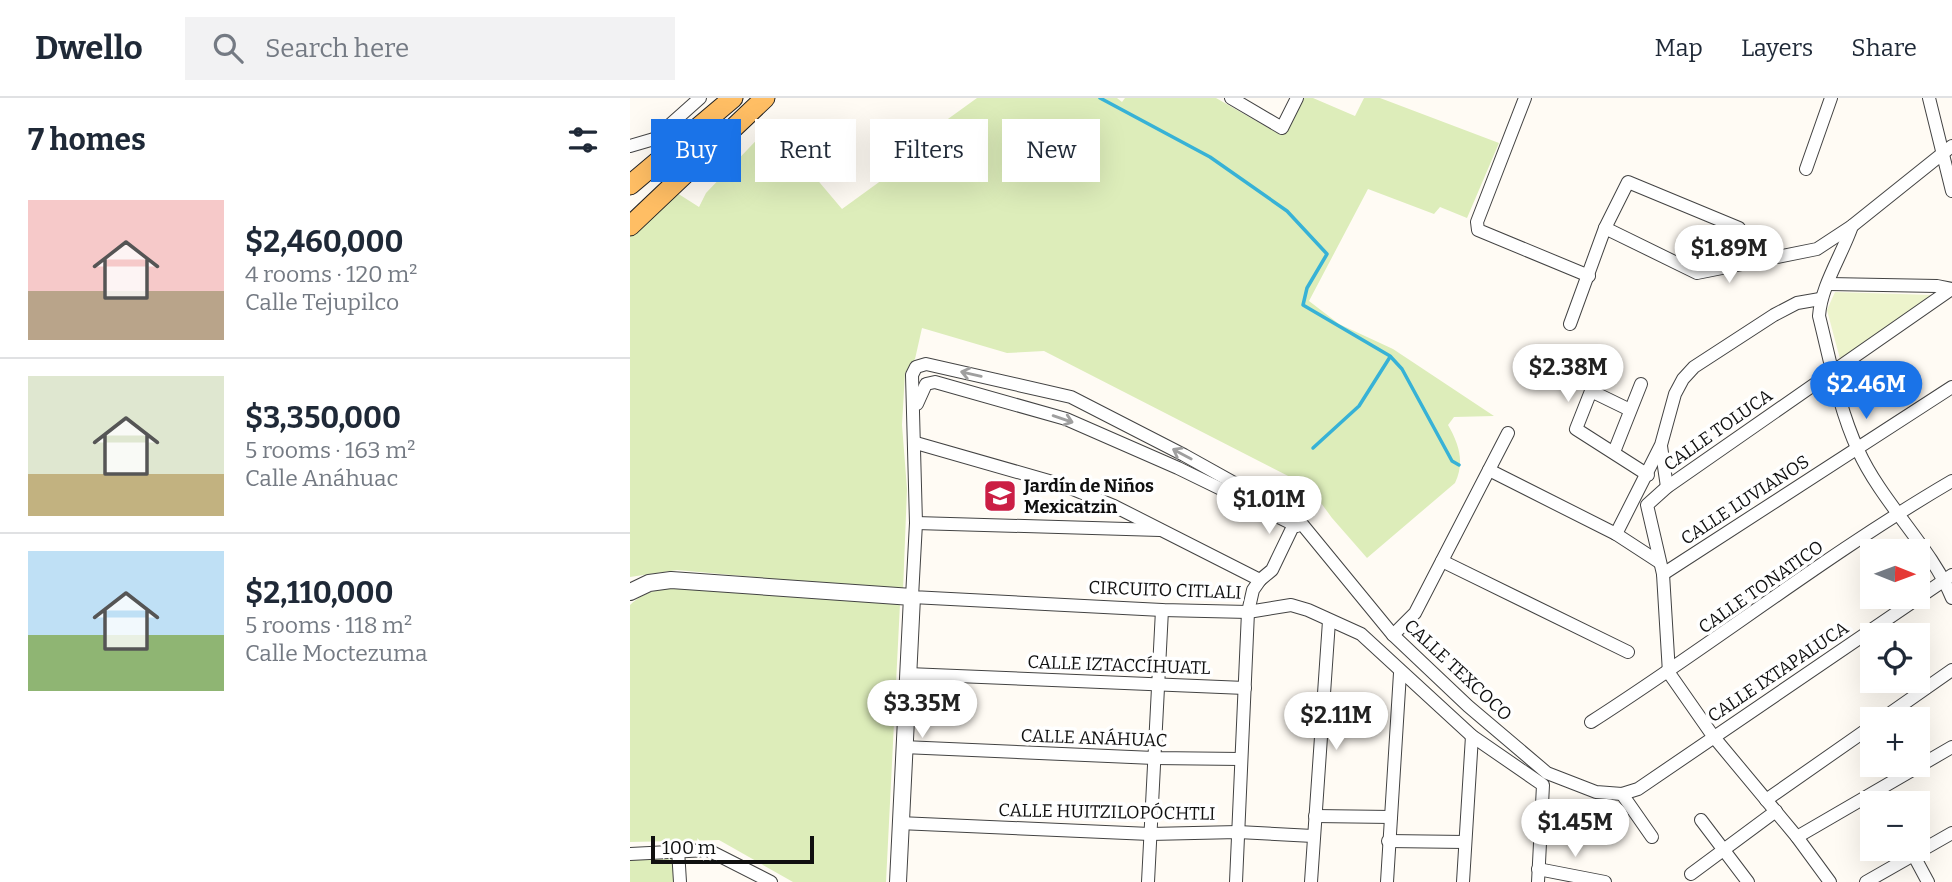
<!DOCTYPE html>
<html lang="en">
<head>
<meta charset="utf-8">
<style>
  :root { --surface:#fff; --page:#f2f2f3; --text:#1f2937; --muted:#747a83; --line:#e0e1e3; --accent:#1a73e8 }
  body { margin:0; font-family:Bitter,serif; background:var(--page); color:var(--text); height:100vh; display:flex; flex-direction:column; font-size:26px; white-space:nowrap }
  * { box-sizing:border-box; margin:0 }
  p { font-size:23px; color:var(--muted) }
  .icon { flex:none; width:38px; height:38px; fill:none; stroke:currentColor; stroke-width:2; stroke-linecap:round; stroke-linejoin:round }
  .map { position:relative; flex:1; overflow:hidden }
  .panel { display:flex; flex-direction:column; background:var(--surface); width:630px }
  .panel>* { flex:none }
  .top-card { position:absolute; left:21px; top:21px; width:665px; height:63px; display:flex; gap:14px }
  .needle { width:46px; rotate:91deg }
  .fabs { position:absolute; left:1230px; top:441px; display:grid; gap:14px }
  .fabs a { display:grid; place-items:center; width:70px; height:70px; border-radius:0px; background:var(--surface); box-shadow:0 7px 28px #0002; font-size:35px }
  .scale { position:absolute; left:21px; bottom:18px; width:163px; box-sizing:border-box; padding-left:7px; border:4px solid #101010; border-top:0; font-size:19px; line-height:24px; white-space:nowrap; color:#101010; -webkit-text-stroke:5px #fff; paint-order:stroke }
  .price { position:absolute; translate:-50% -60px; padding:0 16px; border-radius:24px; background:#fff; color:#222; font-size:23px; line-height:46px; filter:drop-shadow(0 2px 4px #0008) }
  .price::after { content:''; position:absolute; left:50%; top:42px; width:21px; height:16px; margin-left:-10px; background:inherit; clip-path:polygon(0 0,100% 0,50% 100%) }
  .price.current { background:var(--accent); color:#fff }
  ul { padding:0; list-style:none }
  li { display:flex; align-items:center; gap:21px; height:175px; padding:0 28px }
  li+li { border-top:2px solid var(--line) }
  li span { display:grid; place-items:center; flex:none; width:196px; height:140px; border-radius:0px; color:#555 }
  li>.icon { margin-inline-start:auto }
  span .icon { width:84px; height:84px; fill:#fffc; stroke-width:1 }
  li b { font-size:30px }
  h2 { display:flex; justify-content:space-between; align-items:center; height:84px; padding:0 28px; font-size:30px }
  .tag { padding:0 24px; border-radius:0px; background:var(--surface); box-shadow:0 7px 28px #0002; font-size:24px; line-height:63px }
  .tag.current { background:var(--accent); color:#fff }
  header { display:flex; align-items:center; gap:42px; box-sizing:border-box; height:98px; padding:0 35px; background:var(--surface); border-bottom:2px solid var(--line) }
  header strong { font-size:33px }
  nav { display:flex; gap:38px; margin-inline-start:auto; font-size:24px }
  .search { width:490px; height:63px; background:var(--page); display:flex; align-items:center; gap:18px; box-sizing:border-box; padding:0 24px; border-radius:0px; color:var(--muted); font-size:26px }
  main { display:flex; flex:1; min-height:0 }
  .map>svg:first-child { display:block }
</style>
</head>
<body>
<header>
<strong>Dwello</strong>
<div class="search"><svg class="icon" aria-label="search" viewBox="0 0 24 24"><circle cx="10" cy="10" r="6"/><path d="M15 15l6 6"/></svg>Search here</div>
<nav><a>Map</a><a>Layers</a><a>Share</a></nav>
</header>
<main>
<section class="panel">
<h2>7 homes<svg class="icon" aria-label="filters" viewBox="0 0 24 24"><path d="M4 7h16M4 17h16"/><circle cx="9" cy="7" r="2"/><circle cx="15" cy="17" r="2"/></svg></h2>
<ul>
<li><span style="background:linear-gradient(#f6c9c9 65%,#b9a48a 0)"><svg class="icon" aria-label="home" viewBox="0 0 24 24"><path d="M3 11l9-7 9 7M6 9v11h12V9"/></svg></span><div><b>$2,460,000</b><p>4 rooms · 120 m²</p><p>Calle Tejupilco</p></div></li>
<li><span style="background:linear-gradient(#dfe7d0 70%,#c2b280 0)"><svg class="icon" aria-label="home" viewBox="0 0 24 24"><path d="M3 11l9-7 9 7M6 9v11h12V9"/></svg></span><div><b>$3,350,000</b><p>5 rooms · 163 m²</p><p>Calle Anáhuac</p></div></li>
<li><span style="background:linear-gradient(#bfe0f5 60%,#8fb573 0)"><svg class="icon" aria-label="home" viewBox="0 0 24 24"><path d="M3 11l9-7 9 7M6 9v11h12V9"/></svg></span><div><b>$2,110,000</b><p>5 rooms · 118 m²</p><p>Calle Moctezuma</p></div></li>
</ul>
</section>
<div class="map">
<svg width="1322" height="784" viewBox="0 0 1322 784">
  <rect width="100%" height="100%" fill="#fffbf4"/>
  <g fill="#ddedba">
    <path d="M347 0H487L492 4 495 0H586L651 37 670 0H683L725 18 734 0H750L869 45 837 120 810 109 804 116 738 91 679 203 709 226 763 251 864 318 824 319 818 327C829 346 835 364 825 385L737 460 702 420 680 390 668 383 414 253 377 255 292 230 285 261 275 275 272 327 277 391 273 493 47 472 0 479V139L47 95 69 109 76 95 141 27 212 111 274 66 275 52Z"/>
    <path d="M61 488 270 506 256 784H163L89 742 0 744V507C16 491 40 489 61 488Z"/>
    <path d="M34 759 42 761 46 784H0V761Z"/>
  </g>
  <path fill="#edf4cc" d="M1205 194 1302 197 1210 261 1197 212Z"/>
  <g fill="none" stroke-linecap="round" stroke-linejoin="round">
    <g stroke="#37b2d6" stroke-width="3.5">
      <path d="M470 0 580 59 657 113 697 156 677 190 673 207 760 258 772 271 822 363 829 367"/>
      <path d="M683 350 729 308 760 259"/>
    </g>
    <defs>
      <g id="minor">
        <path d="M601 0 652 30 667 0"/>
        <path d="M895 0 847 124 848 132 959 178"/>
        <path d="M1299 0 1322 93"/>
        <path d="M0 48 24 41 70 0"/>
        <path d="M1176 71 1201 0"/>
        <path d="M1222 128C1212 157 1191 188 1189 218 1200 262 1209 311 1228 352 1252 405 1301 449 1322 500"/>
        <path d="M975 130 1067 175 1187 151 1222 128 1322 48"/>
        <path d="M1199 186 1307 188 1322 191"/>
        <path d="M940 226 975 130 998 84 1109 130 1129 161"/>
        <path d="M287 306 296 286 305 284 436 321 548 370 667 428"/>
        <path d="M1000 312 961 293 946 331 1018 377"/>
        <path d="M286 345 433 387 484 408 630 482 642 472 667 420"/>
        <path d="M1031 348 1037 389"/>
        <path d="M984 354 1011 286"/>
        <path d="M859 372 986 436 1029 464"/>
        <path d="M286 425 530 432"/>
        <path d="M986 436 1031 347 1045 296 1053 281 1064 269 1144 217 1167 205 1190 201"/>
        <path d="M812 463 998 554"/>
        <path d="M1033 476 1322 289"/>
        <path d="M763 537 785 515 878 335"/>
        <path d="M278 576 615 590"/>
        <path d="M1252 621 1322 572"/>
        <path d="M961 624C1083 546 1197 456 1322 383"/>
        <path d="M273 649 524 660 611 661"/>
        <path d="M992 696 1022 739"/>
        <path d="M1136 702 1242 628"/>
        <path d="M685 718 761 719"/>
        <path d="M1071 722 1118 784"/>
        <path d="M269 725 520 736 608 734 683 738"/>
        <path d="M1167 739 1322 649"/>
        <path d="M758 743 835 744"/>
        <path d="M48 752 50 784"/>
        <path d="M0 756 78 752 141 784"/>
        <path d="M1284 758 1298 784"/>
        <path d="M908 771 975 784"/>
        <path d="M1061 776 1146 713"/>
        <path d="M518 784 532 512"/>
        <path d="M606 784 618 514 623 492 630 482"/>
        <path d="M681 784 699 523"/>
        <path d="M757 784 770 575"/>
        <path d="M833 784 842 638"/>
        <path d="M908 784 913 687 842 638 731 536 678 512 661 507 618 514 532 512 282 499 286 425 282 277 286 269 296 266 441 299 554 357 667 420 763 537 838 608 917 675 966 694 992 696 1008 691 1322 477"/>
        <path d="M1200 784 1167 739 1083 638 1039 575 1033 476 1017 407 1037 389 1320 192"/>
        <path d="M1236 784 1322 735"/>
      </g>
      <path id="tertiary" d="M0 494 19 485 41 482 282 499 268 784"/>
      <g id="primary">
        <path d="M0 87 103 0"/>
        <path d="M0 128 135 0"/>
      </g>
    </defs>
    <use href="#minor" stroke="#434343" stroke-width="14"/>
    <use href="#tertiary" stroke="#434343" stroke-width="18"/>
    <use href="#primary" stroke="#212121" stroke-width="21"/>
    <use href="#minor" stroke="#fff" stroke-width="12"/>
    <use href="#tertiary" stroke="#fff" stroke-width="16"/>
    <use href="#primary" stroke="#ffbe64" stroke-width="19"/>
  </g>
  <defs><path id="oneway-shaft" d="M-6 0H5M1.5-3L5.5 0L1.5 3" fill="none" stroke-width="1.6" stroke-linecap="round" stroke-linejoin="round" transform="scale(1.75)"/></defs>
  <g stroke="#9f9f9f">
    <use href="#oneway-shaft" transform="translate(341 276) rotate(-167)"/>
    <use href="#oneway-shaft" transform="translate(433 321) rotate(19)"/>
    <use href="#oneway-shaft" transform="translate(552 356) rotate(-152)"/>
  </g>
  <defs>
    <symbol id="school-square" viewBox="-11 -11 22 22"><rect x="-9" y="-9" width="18" height="18" rx="4" fill="#cb1e44" stroke="#fff"/><path d="M0-5L7-2L0 1L-7-2ZM-4 1L0 2.5L4 1V4Q0 6-4 4Z" fill="#fff"/></symbol>
  </defs>
  <g fill-rule="evenodd">
    <use href="#school-square" x="351" y="379" width="38" height="38"/>
  </g>
  <g text-anchor="middle" dominant-baseline="central" stroke-width="7" stroke-linejoin="round" paint-order="stroke">
    <g font-size="18" fill="#101010" stroke="#fff">
      <text transform="translate(1088 332) rotate(-35)">CALLE TOLUCA</text>
      <text transform="translate(1115 402) rotate(-33)">CALLE LUVIANOS</text>
      <text transform="translate(1131 489) rotate(-35)">CALLE TONATICO</text>
      <text transform="translate(535 492) rotate(2)">CIRCUITO CITLALI</text>
      <text transform="translate(489 567) rotate(2)">CALLE IZTACCÍHUATL</text>
      <text transform="translate(828 572) rotate(43)">CALLE TEXCOCO</text>
      <text transform="translate(1148 574) rotate(-34)">CALLE IXTAPALUCA</text>
      <text transform="translate(464 640) rotate(2)">CALLE ANÁHUAC</text>
      <text transform="translate(477 714) rotate(1)">CALLE HUITZILOPÓCHTLI</text>
    </g>
    <g font-size="18" font-weight="bold" fill="#101010" stroke="#fff" text-anchor="start">
      <text x="394" y="388">Jardín de Niños<tspan x="394" dy="21">Mexicatzin</tspan></text>
    </g>
  </g>
</svg>
<div class="fabs">
<a><svg class="needle" viewBox="-14 -14 28 28"><path d="M0-13l5 13h-10z" fill="#e53935"/><path d="M0 13l5-13h-10z" fill="#747a83"/></svg></a>
<a><svg class="icon" aria-label="locate" viewBox="0 0 24 24"><circle cx="12" cy="12" r="6"/><path d="M12 2v4M12 18v4M2 12h4M18 12h4"/></svg></a>
<a>+</a>
<a>−</a>
</div>
<div class="scale">100 m</div>
<b class="price" style="left:1099px;top:187px">$1.89M</b>
<b class="price" style="left:938px;top:306px">$2.38M</b>
<b class="price current" style="left:1236px;top:323px">$2.46M</b>
<b class="price" style="left:639px;top:438px">$1.01M</b>
<b class="price" style="left:292px;top:642px">$3.35M</b>
<b class="price" style="left:706px;top:654px">$2.11M</b>
<b class="price" style="left:945px;top:761px">$1.45M</b>
<div class="top-card">
<a class="tag current">Buy</a>
<a class="tag">Rent</a>
<a class="tag">Filters</a>
<a class="tag">New</a>
</div>
</div>
</main>
</body>
</html>
